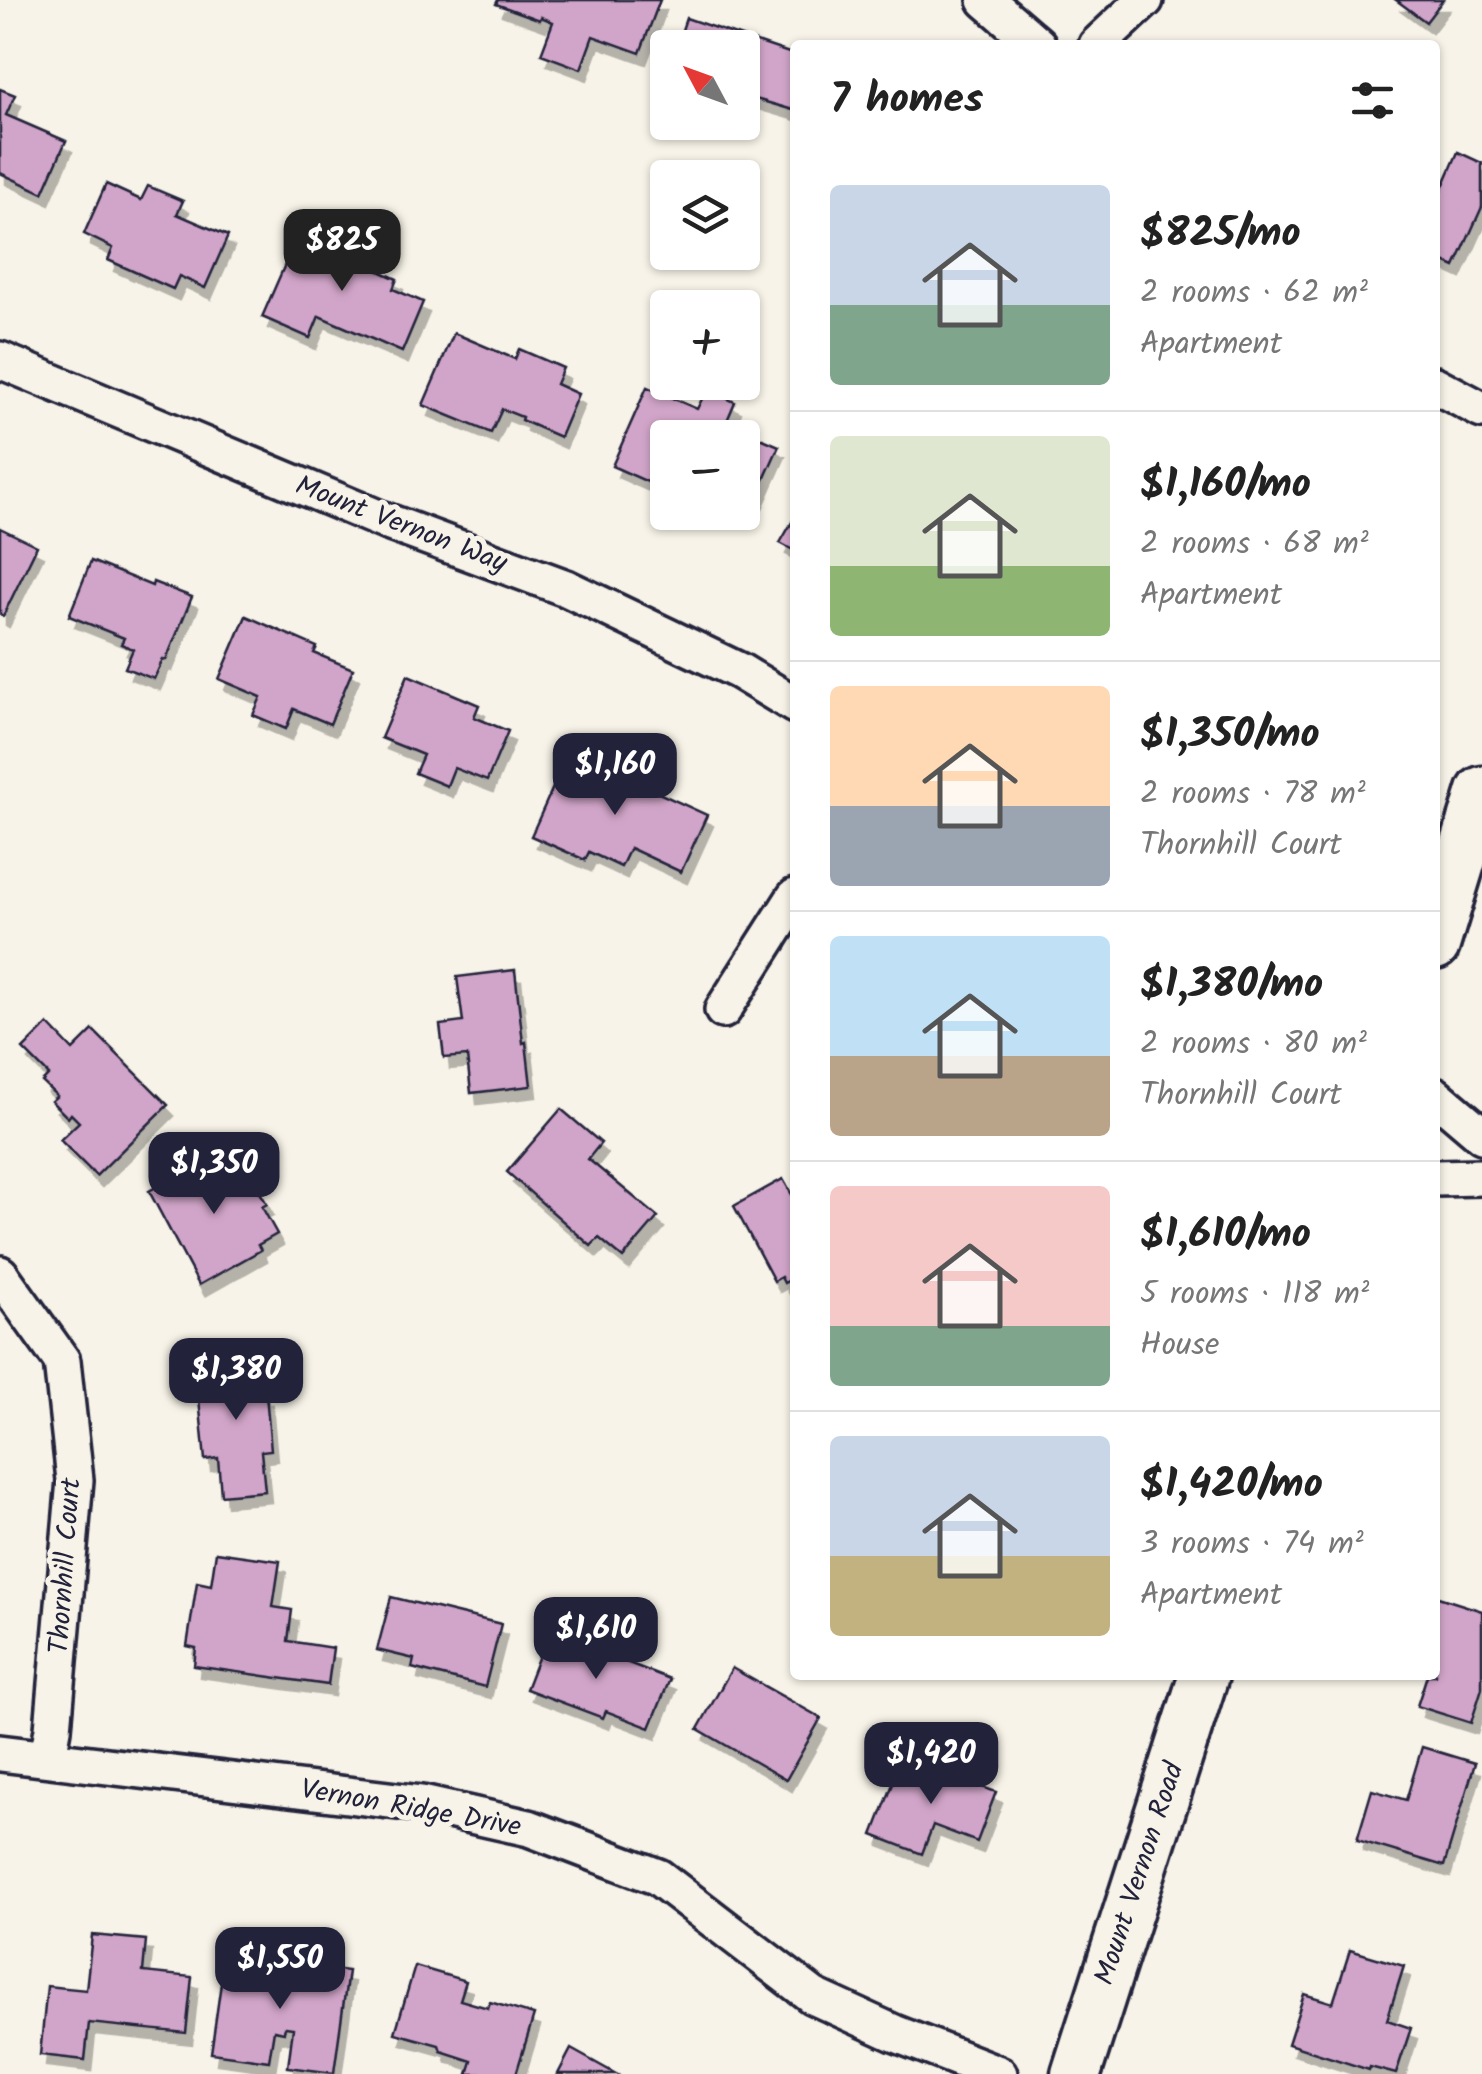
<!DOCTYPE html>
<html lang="en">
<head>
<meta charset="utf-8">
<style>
  :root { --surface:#fff; --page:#f2f2f2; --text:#222; --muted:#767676; --line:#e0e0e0; --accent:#22223b }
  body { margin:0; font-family:Kalam,sans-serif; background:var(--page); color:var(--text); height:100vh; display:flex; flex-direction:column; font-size:38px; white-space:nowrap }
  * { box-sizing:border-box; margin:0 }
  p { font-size:32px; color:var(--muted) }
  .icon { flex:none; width:55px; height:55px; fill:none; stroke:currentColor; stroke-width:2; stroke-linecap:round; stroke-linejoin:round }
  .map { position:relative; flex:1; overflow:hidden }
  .drawer { position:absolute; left:790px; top:40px; width:650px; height:1640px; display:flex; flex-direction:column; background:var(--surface); border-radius:10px; box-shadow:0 2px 8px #0004 }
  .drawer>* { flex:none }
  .needle { width:65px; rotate:311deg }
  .fabs { position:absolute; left:650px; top:30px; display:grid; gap:20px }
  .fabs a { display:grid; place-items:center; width:110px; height:110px; border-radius:10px; background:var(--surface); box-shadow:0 2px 8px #0004; font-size:50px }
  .price { position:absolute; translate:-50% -85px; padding:0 22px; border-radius:20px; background:var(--accent); color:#fff; font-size:32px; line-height:65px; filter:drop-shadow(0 2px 5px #0008) }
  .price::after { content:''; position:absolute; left:50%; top:60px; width:30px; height:22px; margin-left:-15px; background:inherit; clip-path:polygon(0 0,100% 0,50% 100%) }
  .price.on { background:#222; color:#fff }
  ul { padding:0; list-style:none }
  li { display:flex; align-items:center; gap:30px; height:250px; padding:0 40px }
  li+li { border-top:2px solid var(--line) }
  li span { display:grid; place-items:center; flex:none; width:280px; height:200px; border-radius:10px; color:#555 }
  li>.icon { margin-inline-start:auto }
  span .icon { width:120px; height:120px; fill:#fffc; stroke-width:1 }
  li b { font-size:42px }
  h2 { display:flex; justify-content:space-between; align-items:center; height:120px; padding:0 40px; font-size:42px }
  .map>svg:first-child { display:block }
</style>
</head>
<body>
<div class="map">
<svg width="1482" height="2074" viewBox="0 0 1482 2074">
  <defs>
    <filter id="shadow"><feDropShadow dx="6" dy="11" stdDeviation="0" flood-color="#0004"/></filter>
  </defs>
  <rect width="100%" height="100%" fill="#f7f3e8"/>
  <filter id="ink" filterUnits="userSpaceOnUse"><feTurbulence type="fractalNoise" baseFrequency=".01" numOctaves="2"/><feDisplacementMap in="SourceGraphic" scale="20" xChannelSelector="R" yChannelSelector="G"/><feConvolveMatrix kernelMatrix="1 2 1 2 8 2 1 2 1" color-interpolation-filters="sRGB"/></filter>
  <g filter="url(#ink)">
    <g fill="#d1a5c9" stroke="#22223b" stroke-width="2.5" filter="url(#shadow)">
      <path d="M498 0H660L640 53 593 36 581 69 541 54 553 22 541 17 540 20 496 4Z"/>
      <path d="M1396 0H1443L1426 22Z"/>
      <path d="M686 18 795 55 793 110 742 95V48H676Z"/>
      <path d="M0 89 15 95 6 115 66 141 43 193 0 173Z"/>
      <path d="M1458 152 1482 163V207L1455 267 1435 258V199L1437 200Z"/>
      <path d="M106 184 141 200 148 186 183 201 177 214 228 236 205 288 179 276 173 289 108 260 113 248 84 234Z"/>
      <path d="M297 237 339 255 343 246 349 249 354 238 383 251 375 269 397 279 393 289 423 302 402 352 319 316 310 338 262 317Z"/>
      <path d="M454 333 515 359 519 349 563 368 556 384 578 394 560 437 521 420 522 417 502 409 491 433 423 405Z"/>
      <path d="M647 387 697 409 707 389 735 402 726 423 779 446 753 504 742 499V438H668V475L661 488 612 466Z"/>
      <path d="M795 517V551L780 543Z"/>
      <path d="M0 528 37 546 3 616 0 614Z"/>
      <path d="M91 561 152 586 153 582 192 597 166 660 163 659 154 679 125 668 133 649 121 644 124 638 69 616Z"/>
      <path d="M246 616 317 647 314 653 353 669 330 724 294 709 286 729 253 715 261 697 219 679Z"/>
      <path d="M408 675 479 705 474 717 508 731 487 781 454 768 447 786 415 773 423 755 381 738Z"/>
      <path d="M569 752 707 815 681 872 630 848 621 867 589 852 585 860 531 836Z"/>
      <path d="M515 970 523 1043 526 1042 531 1086 471 1093 467 1056 444 1058 440 1025 463 1022 457 977Z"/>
      <path d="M48 1024 73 1050 93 1030 168 1105 96 1176 60 1140 79 1122 71 1114 68 1118 51 1101 57 1096 42 1082 49 1075 23 1049Z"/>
      <path d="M561 1109 601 1143 588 1159 658 1217 623 1258 599 1238 591 1246 507 1172Z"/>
      <path d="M210 1157 222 1178 244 1165 267 1204 262 1207 277 1234 258 1245 261 1250 199 1285 149 1191Z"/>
      <path d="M783 1179 795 1200V1277L784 1283 781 1277 774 1281 734 1206Z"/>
      <path d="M259 1355 262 1394H266L271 1450 261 1451 265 1491 221 1495 218 1458 205 1460 199 1399 210 1398 206 1359Z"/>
      <path d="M216 1552 280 1561 273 1607 292 1610 288 1641 333 1648 328 1685 194 1666 196 1648 187 1646 197 1582 211 1585Z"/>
      <path d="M1435 1596 1482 1611V1688L1471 1723 1417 1706 1427 1675H1435Z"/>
      <path d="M391 1597 501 1624 485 1687 412 1668 414 1659 377 1650Z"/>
      <path d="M548 1632 670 1679 650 1728 606 1711 603 1718 526 1689Z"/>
      <path d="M732 1668 821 1718 786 1780 698 1729Z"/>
      <path d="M1422 1747 1475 1763 1444 1866 1357 1840 1372 1790 1406 1800Z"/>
      <path d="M903 1758 996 1792 977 1842 933 1825 922 1854 873 1835Z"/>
      <path d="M92 1935 146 1940 143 1972 192 1977 186 2033 89 2023 85 2060 40 2055 47 1986 86 1990Z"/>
      <path d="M1350 1950 1404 1966 1387 2020 1411 2028 1396 2074 1370 2067 1369 2070 1288 2044 1304 1994 1333 2003Z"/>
      <path d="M225 1955 279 1962 277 1974 292 1975 293 1964 348 1971 334 2073 288 2067 293 2028 285 2027 284 2032 274 2030 269 2061 211 2053Z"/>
      <path d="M415 1966 466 1981 460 2000 488 2008 490 2002 534 2015 516 2074H468L472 2061 441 2051 439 2045 395 2033Z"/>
      <path d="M571 2049 616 2074H558Z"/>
    </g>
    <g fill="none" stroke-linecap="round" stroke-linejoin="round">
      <defs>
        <g id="street">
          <path d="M986 0 1038 45"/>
          <path d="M1097 45 1145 0"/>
          <path d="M0 360 385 521 566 588 739 671 795 705"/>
          <path d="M1435 385 1482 410"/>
          <path d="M723 1010 795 897"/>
          <path d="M1435 1095 1482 1135"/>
          <path d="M1435 1178 1482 1177"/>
          <path d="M0 1274 62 1361 75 1480 53 1729 48 1757"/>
          <path d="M0 1753 422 1804 529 1828 658 1877 813 1996 894 2033 999 2074"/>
        </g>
        <g id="secondary">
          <path d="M1435 945 1482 791"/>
          <path d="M1076 2074 1204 1675"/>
        </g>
      </defs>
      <use href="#street" stroke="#22223b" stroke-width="42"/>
      <use href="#secondary" stroke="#22223b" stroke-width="55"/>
      <use href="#street" stroke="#f7f3e8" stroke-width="35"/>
      <use href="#secondary" stroke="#f7f3e8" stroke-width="48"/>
    </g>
  </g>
  <g text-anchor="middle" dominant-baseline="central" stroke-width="10" stroke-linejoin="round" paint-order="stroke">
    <g font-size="28" fill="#22223b" stroke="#f7f3e8">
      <text transform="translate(401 525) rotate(21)">Mount Vernon Way</text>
      <text transform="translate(66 1566) rotate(-86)">Thornhill Court</text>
      <text transform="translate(411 1809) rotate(10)">Vernon Ridge Drive</text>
      <text transform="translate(1140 1874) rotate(-72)">Mount Vernon Road</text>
    </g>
  </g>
</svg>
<div class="fabs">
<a><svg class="needle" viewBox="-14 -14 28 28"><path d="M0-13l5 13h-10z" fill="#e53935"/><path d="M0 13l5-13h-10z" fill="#767676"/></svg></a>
<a><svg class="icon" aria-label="layers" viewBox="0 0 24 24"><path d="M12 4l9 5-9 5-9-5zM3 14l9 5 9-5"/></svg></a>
<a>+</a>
<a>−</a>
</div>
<b class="price on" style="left:342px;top:294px">$825</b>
<b class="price" style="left:615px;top:818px">$1,160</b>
<b class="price" style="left:214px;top:1217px">$1,350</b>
<b class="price" style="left:236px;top:1423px">$1,380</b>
<b class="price" style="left:596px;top:1682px">$1,610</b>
<b class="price" style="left:931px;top:1807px">$1,420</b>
<b class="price" style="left:280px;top:2012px">$1,550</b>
<section class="drawer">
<h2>7 homes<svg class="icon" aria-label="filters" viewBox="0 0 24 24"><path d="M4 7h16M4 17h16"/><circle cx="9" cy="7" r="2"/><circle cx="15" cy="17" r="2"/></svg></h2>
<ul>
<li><span style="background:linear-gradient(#c9d6e8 60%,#7fa58c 0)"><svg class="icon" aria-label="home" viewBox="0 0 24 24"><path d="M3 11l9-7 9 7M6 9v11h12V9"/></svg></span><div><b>$825/mo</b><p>2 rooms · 62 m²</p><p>Apartment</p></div></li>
<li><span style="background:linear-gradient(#dfe7d0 65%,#8fb573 0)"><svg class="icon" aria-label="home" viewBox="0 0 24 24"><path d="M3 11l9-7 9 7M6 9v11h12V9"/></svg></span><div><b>$1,160/mo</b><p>2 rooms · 68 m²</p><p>Apartment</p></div></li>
<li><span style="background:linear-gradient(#ffd9b3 60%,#9aa5b1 0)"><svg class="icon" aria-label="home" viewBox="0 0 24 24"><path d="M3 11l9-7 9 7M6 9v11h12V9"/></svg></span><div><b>$1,350/mo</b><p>2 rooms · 78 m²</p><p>Thornhill Court</p></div></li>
<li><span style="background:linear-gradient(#bfe0f5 60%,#b9a48a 0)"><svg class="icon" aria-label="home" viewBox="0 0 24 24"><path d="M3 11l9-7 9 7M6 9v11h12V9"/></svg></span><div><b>$1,380/mo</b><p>2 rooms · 80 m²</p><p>Thornhill Court</p></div></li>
<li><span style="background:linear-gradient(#f6c9c9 70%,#7fa58c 0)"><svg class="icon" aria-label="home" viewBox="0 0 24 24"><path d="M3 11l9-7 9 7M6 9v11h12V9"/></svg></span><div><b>$1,610/mo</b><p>5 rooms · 118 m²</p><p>House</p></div></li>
<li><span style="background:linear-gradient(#c9d6e8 60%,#c2b280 0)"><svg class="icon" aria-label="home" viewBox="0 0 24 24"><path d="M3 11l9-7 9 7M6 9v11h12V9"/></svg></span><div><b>$1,420/mo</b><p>3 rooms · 74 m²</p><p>Apartment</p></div></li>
</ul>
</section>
</div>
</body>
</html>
